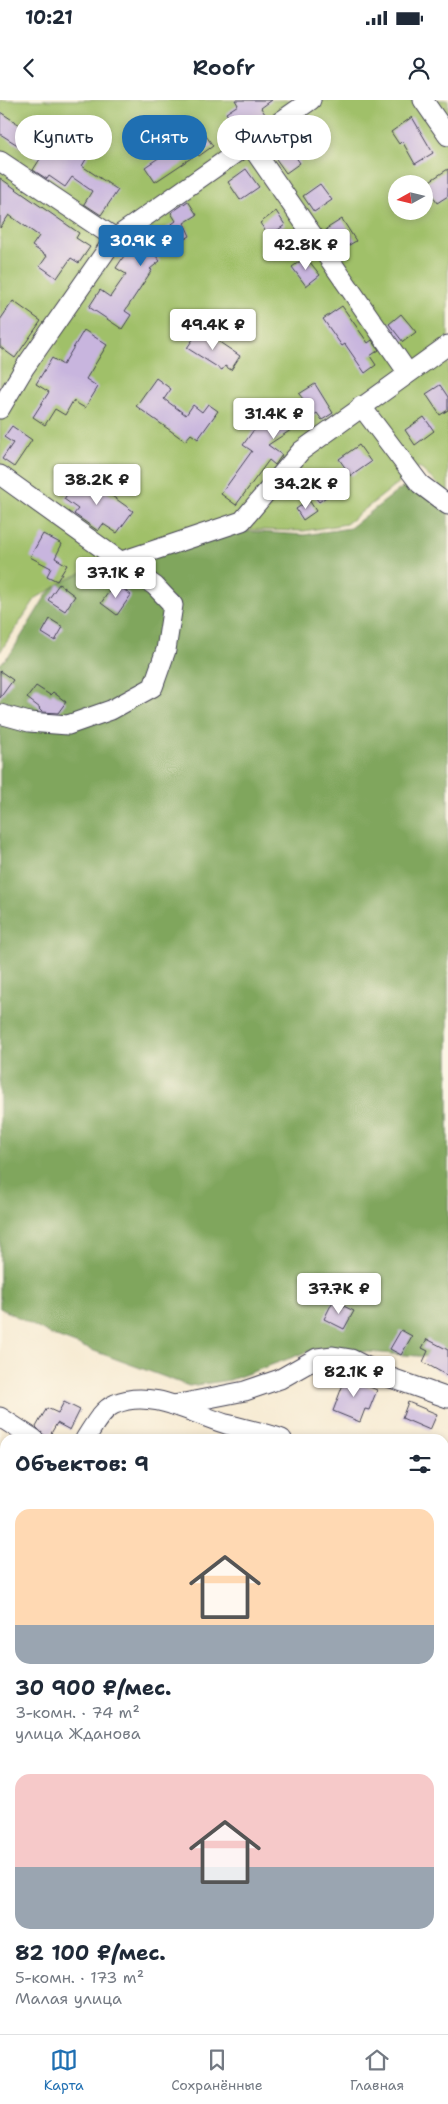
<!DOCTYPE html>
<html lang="ru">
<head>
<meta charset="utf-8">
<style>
  :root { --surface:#fff; --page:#f2f2f3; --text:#1f2937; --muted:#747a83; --line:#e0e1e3; --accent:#1f6fb2 }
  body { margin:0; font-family:"Shantell Sans",sans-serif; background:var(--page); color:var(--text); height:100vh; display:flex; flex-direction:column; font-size:19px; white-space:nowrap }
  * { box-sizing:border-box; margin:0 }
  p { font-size:16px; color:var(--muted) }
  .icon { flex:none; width:28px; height:28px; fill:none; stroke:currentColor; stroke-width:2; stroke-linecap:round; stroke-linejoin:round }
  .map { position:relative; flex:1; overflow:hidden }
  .details { position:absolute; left:0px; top:1334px; width:449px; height:601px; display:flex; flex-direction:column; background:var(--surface); border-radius:15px 15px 0 0; box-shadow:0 2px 8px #0003 }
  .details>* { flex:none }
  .top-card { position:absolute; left:15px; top:15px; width:419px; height:45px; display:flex; gap:10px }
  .needle { width:32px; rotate:262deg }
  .tools { position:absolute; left:388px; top:75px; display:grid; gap:10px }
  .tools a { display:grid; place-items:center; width:45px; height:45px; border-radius:50%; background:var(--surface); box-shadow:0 2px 8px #0003; font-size:25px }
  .price { position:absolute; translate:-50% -42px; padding:0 11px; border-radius:5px; background:#fff; color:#222; font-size:16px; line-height:32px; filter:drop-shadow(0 1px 2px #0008) }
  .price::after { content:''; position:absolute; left:50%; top:30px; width:15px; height:11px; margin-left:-8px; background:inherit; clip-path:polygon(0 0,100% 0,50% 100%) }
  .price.active { background:var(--accent); color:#fff }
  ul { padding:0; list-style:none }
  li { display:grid; align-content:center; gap:10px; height:265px; padding:0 15px }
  li span { display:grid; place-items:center; height:155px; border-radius:15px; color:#555 }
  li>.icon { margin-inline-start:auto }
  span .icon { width:90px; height:90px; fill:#fffc; stroke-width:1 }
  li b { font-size:21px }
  h2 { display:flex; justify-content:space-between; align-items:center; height:60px; padding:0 15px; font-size:21px }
  .tag { padding:0 18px; border-radius:22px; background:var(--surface); box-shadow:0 2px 8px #0003; font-size:18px; line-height:45px }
  .tag.active { background:var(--accent); color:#fff }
  .status { display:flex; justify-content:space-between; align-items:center; height:35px; padding:0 25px; background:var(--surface); direction:ltr }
  .status svg { height:14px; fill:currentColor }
  header { display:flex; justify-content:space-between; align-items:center; height:65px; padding:0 15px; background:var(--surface); font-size:22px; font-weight:600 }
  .dock { display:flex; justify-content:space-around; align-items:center; height:70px; border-top:1px solid var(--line); background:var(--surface); font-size:14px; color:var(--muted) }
  .dock a { display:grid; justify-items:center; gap:2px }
  .dock .active { color:var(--accent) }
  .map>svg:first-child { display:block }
</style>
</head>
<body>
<div class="status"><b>10:21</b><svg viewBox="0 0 49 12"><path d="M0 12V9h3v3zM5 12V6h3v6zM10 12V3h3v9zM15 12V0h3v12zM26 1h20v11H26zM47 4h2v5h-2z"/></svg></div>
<header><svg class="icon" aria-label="back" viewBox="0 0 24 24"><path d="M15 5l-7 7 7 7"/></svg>Roofr<svg class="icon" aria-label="person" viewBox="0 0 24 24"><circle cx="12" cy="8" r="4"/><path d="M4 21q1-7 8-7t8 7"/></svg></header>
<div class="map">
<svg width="448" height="1934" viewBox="0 0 448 1934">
  <rect width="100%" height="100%" fill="#fcf5e5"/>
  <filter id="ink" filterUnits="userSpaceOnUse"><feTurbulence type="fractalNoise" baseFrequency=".02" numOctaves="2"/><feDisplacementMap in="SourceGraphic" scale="10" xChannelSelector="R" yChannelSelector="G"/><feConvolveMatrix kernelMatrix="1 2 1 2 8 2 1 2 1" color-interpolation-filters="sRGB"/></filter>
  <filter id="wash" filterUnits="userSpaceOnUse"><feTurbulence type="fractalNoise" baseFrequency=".0096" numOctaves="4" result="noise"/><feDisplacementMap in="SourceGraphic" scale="20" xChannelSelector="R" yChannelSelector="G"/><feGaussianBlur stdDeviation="1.12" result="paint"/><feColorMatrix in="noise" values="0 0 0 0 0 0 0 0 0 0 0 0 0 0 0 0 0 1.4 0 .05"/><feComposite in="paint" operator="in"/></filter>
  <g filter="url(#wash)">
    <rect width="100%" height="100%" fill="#f6ead2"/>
    <path fill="#a0c069" stroke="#617152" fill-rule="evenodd" d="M0 0H448V394L419 367 346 424 304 431 210 429 113 455 36 498 0 552ZM396 84H424V111H396Z"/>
    <path fill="#80a65d" stroke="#51644c" d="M408 383 448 411V1248L442 1258 318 1248 230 1280 189 1286 51 1235 0 1208V564L11 553 47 494 59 484 114 456 228 430 304 435 350 428Z"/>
    <g id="blocks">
      <g fill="#c8b5de">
        <path d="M235 0H272L261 8 267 17 241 36 226 13 238 5Z"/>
        <path d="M0 12 54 47 59 38 88 56 82 66 118 90 101 115 84 104 92 91 72 77 65 87 49 76 47 79 33 70 40 59 0 34Z"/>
        <path d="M412 17 433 53 415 64 402 41 399 44 391 32Z"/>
        <path d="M198 24 213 46 199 56 197 54 155 82 145 67 187 39 184 34Z"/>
        <path d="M283 39 300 63 286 73 269 49Z"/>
        <path d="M246 69 259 87 240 100 228 82Z"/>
        <path d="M448 69V96L437 103 425 84Z"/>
        <path d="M0 78 79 133 76 138 90 147 79 163 71 158 57 178 40 166 47 156 32 146 39 136 9 115 0 128Z"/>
        <path d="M320 84 332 100 314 112 303 96Z"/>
        <path d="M188 101 197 115 184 123 190 136 156 156 160 161 150 169 152 170 125 211 131 215 122 229 89 207 100 190 110 197 126 174 116 168 137 136 144 144 176 121 171 113Z"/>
        <path d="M276 111 285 125 269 136 260 123Z"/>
        <path d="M342 119 356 141 339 151 326 129Z"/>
        <path d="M306 157 320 175 306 186 292 167Z"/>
        <path d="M13 201 41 221 15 258 0 247V220Z"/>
        <path d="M342 206 368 243 372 240 379 250 370 256 376 265 365 273 345 244 342 246 323 219Z"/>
        <path d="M401 214 416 232 403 242 389 224Z"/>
        <path d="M200 229 240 256 231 270 225 266 222 270 187 248Z"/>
        <path d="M84 230 107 245 86 279 98 287 85 308 73 301 65 315 55 309 45 325 33 317 49 292 36 284 52 258 63 265Z"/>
        <path d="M156 278 171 289 164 299 186 315 193 305 202 312 208 304 218 311 198 339 191 334 185 341 136 306Z"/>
        <path d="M315 284 333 313 322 320 317 313 268 345 282 355 275 365 269 360 236 405 221 394 252 351 243 345 253 331 303 299 299 294Z"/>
        <path d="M440 285 448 297V310L440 315 426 294Z"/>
        <path d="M424 317 434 331 415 345 405 330Z"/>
        <path d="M12 326 32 340 14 367 2 359 13 343 4 337Z"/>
        <path d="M359 345 371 362 351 376 339 359Z"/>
        <path d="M81 374 133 411 117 433 103 424 98 431 74 414 78 409 64 399Z"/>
        <path d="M321 377 332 393 319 402 307 387Z"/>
        <path d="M309 400 316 411 303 420 296 409Z"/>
        <path d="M43 434 62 444 55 458 67 465 57 481 47 476 51 468 30 457Z"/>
        <path d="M115 483 131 495 117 515 101 503Z"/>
        <path d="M59 484 75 496 65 511 48 500Z"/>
        <path d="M50 519 63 527 55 541 42 533Z"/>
        <path d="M0 571 13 580 0 598Z"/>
        <path d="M36 586 50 595 53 592 66 602 58 613 42 612 39 609 40 608 27 598Z"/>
        <path d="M333 1201 354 1211 344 1229 324 1219Z"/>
        <path d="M401 1230 412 1236 401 1255 390 1249Z"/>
        <path d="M427 1239 448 1250V1276L423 1262 428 1251 422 1248Z"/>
        <path d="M348 1271 364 1278 362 1284 377 1290 369 1310 365 1309 360 1322 333 1311Z"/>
        <path d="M64 1302 80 1310 70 1330 57 1323 49 1337 44 1335 36 1327 41 1318 47 1308 58 1313Z"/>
        <path d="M408 1302 437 1314 430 1330 402 1318Z"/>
      </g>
    </g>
  </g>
  <g filter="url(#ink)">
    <use href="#blocks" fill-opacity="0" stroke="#424052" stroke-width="1"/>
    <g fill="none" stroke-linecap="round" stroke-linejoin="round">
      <defs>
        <g id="minor">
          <path d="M423 0 448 36"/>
          <path d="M249 43 408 273"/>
          <path d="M0 61 115 138"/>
          <path d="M361 306 420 384 448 405"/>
          <path d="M0 309 25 267 115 138 311 0"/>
          <path d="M0 375 155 486 173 505 166 550 153 587 111 610 68 625 29 622 0 614"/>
          <path d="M122 461 242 421 301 351 448 245"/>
          <path d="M174 1305 245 1291 280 1279 317 1258 333 1256 351 1259 383 1275 448 1298"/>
          <path d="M0 1317 34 1339"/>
          <path d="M85 1339C93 1327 102 1309 115 1304 151 1288 192 1314 226 1324 245 1329 264 1332 282 1339"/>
          <path d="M444 1437 448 1440"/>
          <path d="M0 1478 5 1470"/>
          <path d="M444 1589 448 1591"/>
          <path d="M0 1652 5 1655"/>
          <path d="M444 1740 448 1743"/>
          <path d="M0 1770 5 1771"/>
          <path d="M444 1879 448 1880"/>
        </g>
      </defs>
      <use href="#minor" stroke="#424052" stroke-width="21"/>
      <use href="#minor" stroke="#fff" stroke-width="19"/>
    </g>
  </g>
</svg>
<div class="tools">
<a><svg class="needle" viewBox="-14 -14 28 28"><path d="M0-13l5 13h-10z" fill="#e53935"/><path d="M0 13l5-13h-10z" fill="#747a83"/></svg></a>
</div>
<b class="price active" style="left:141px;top:167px">30.9K ₽</b>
<b class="price" style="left:306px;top:171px">42.8K ₽</b>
<b class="price" style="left:213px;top:251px">49.4K ₽</b>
<b class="price" style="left:274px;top:340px">31.4K ₽</b>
<b class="price" style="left:97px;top:406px">38.2K ₽</b>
<b class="price" style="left:306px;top:410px">34.2K ₽</b>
<b class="price" style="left:116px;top:499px">37.1K ₽</b>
<b class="price" style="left:339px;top:1215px">37.7K ₽</b>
<b class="price" style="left:354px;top:1298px">82.1K ₽</b>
<div class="top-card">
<a class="tag">Купить</a>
<a class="tag active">Снять</a>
<a class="tag">Фильтры</a>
</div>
<section class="details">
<h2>Объектов: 9<svg class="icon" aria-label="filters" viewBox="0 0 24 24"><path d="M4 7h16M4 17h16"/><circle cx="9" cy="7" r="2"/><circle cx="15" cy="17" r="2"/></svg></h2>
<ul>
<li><span style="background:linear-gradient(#ffd9b3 75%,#9aa5b1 0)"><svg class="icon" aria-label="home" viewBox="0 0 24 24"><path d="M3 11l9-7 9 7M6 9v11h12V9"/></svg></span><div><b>30 900 ₽/мес.</b><p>3-комн. · 74 m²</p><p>улица Жданова</p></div></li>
<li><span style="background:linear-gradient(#f6c9c9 60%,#9aa5b1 0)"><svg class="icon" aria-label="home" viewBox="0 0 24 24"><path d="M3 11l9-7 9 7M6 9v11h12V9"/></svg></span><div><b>82 100 ₽/мес.</b><p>5-комн. · 173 m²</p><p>Малая улица</p></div></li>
</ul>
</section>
</div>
<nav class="dock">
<a class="active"><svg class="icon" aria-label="map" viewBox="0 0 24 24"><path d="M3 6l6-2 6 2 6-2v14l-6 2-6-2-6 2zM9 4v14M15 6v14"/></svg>Карта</a>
<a><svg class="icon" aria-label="saved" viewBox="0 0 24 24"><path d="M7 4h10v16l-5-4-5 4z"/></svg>Сохранённые</a>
<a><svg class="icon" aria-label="home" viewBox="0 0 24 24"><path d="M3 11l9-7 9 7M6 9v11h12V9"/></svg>Главная</a>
</nav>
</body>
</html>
